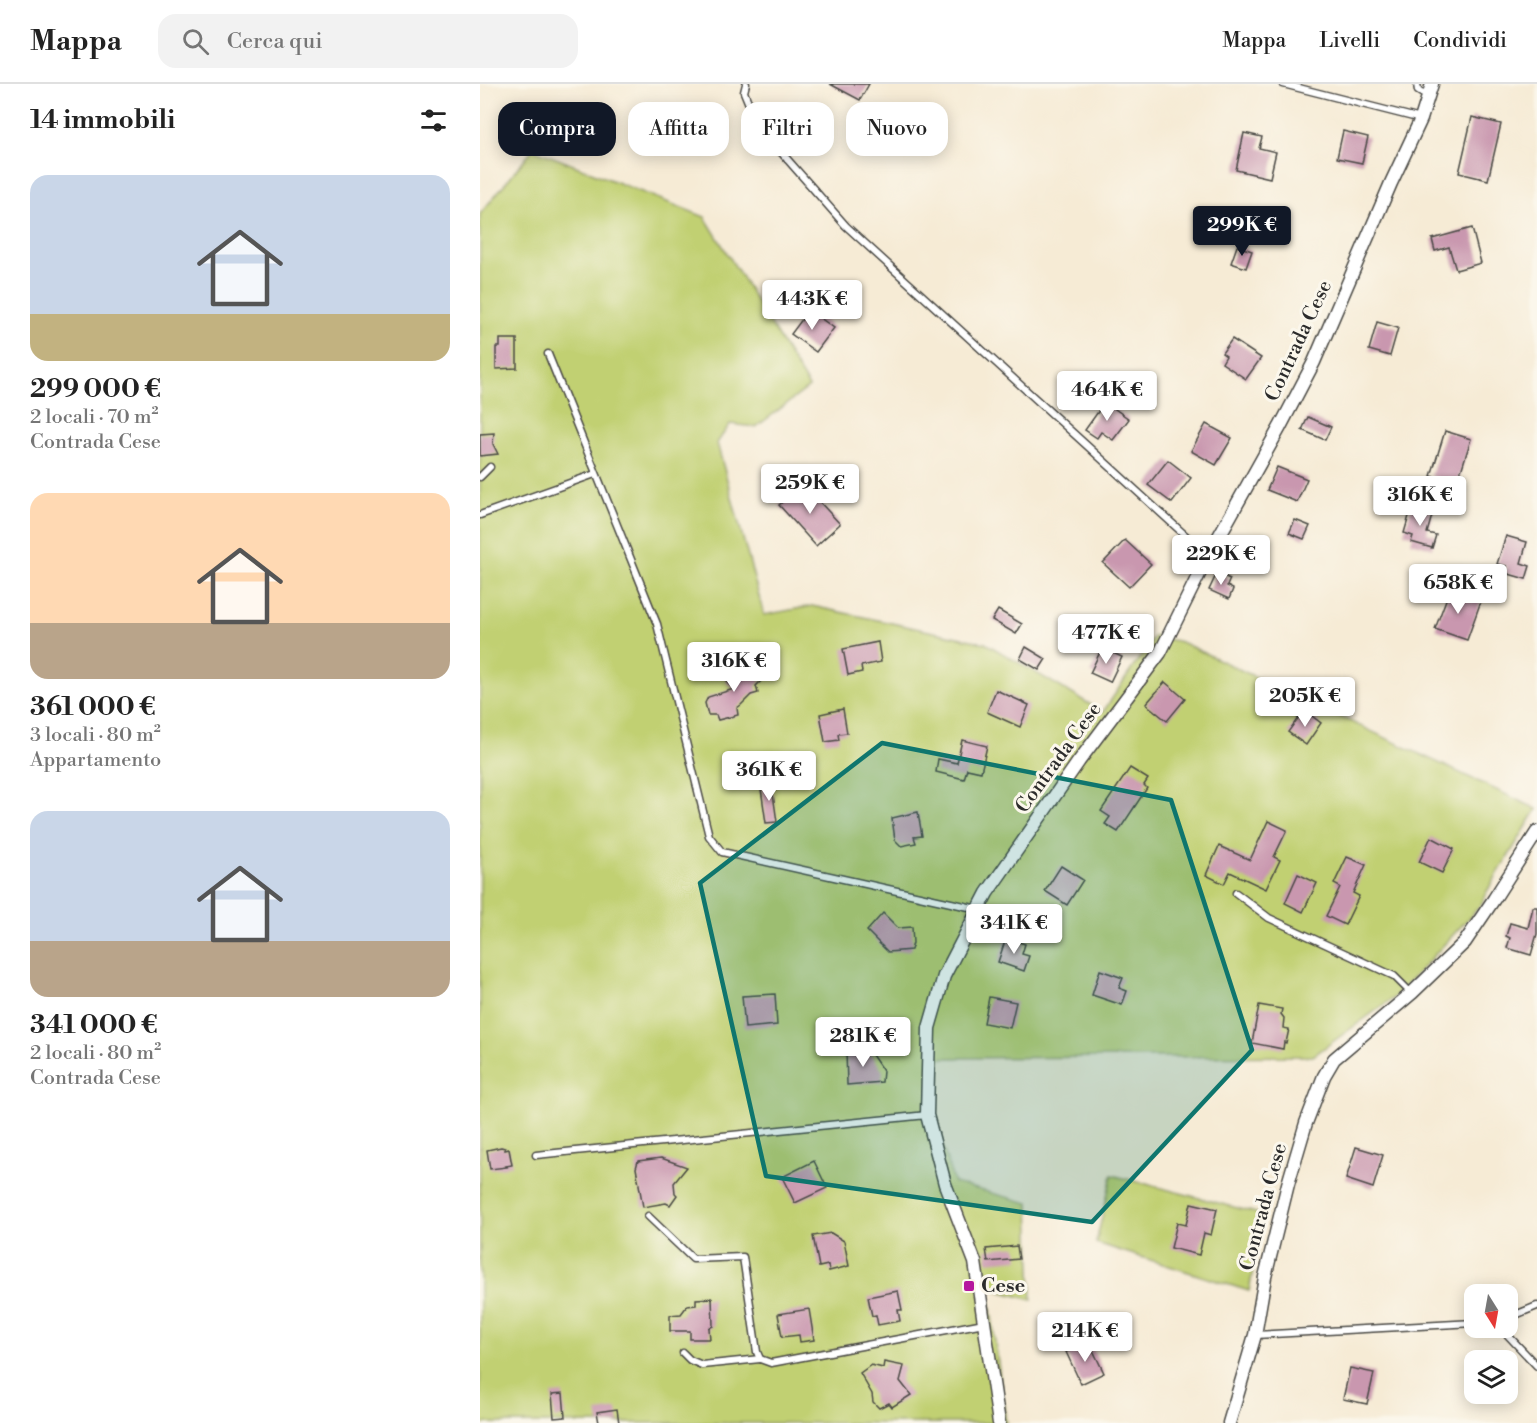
<!DOCTYPE html>
<html lang="it">
<head>
<meta charset="utf-8">
<style>
  :root { --surface:#fff; --page:#f2f2f2; --text:#222; --muted:#767676; --line:#e0e0e0; --accent:#111827 }
  body { margin:0; font-family:"Libre Bodoni",serif; background:var(--page); color:var(--text); height:100vh; display:flex; flex-direction:column; font-size:22px; white-space:nowrap }
  * { box-sizing:border-box; margin:0 }
  p { font-size:20px; color:var(--muted) }
  .icon { flex:none; width:33px; height:33px; fill:none; stroke:currentColor; stroke-width:2; stroke-linecap:round; stroke-linejoin:round }
  .map { position:relative; flex:1; overflow:hidden }
  .side { display:flex; flex-direction:column; background:var(--surface); width:480px }
  .side>* { flex:none }
  .banner { position:absolute; left:18px; top:18px; width:570px; height:54px; display:flex; gap:12px }
  .needle { width:39px; rotate:169deg }
  .buttons { position:absolute; left:984px; top:1200px; display:grid; gap:12px }
  .buttons a { display:grid; place-items:center; width:54px; height:54px; border-radius:12px; background:var(--surface); box-shadow:0 3px 15px #0003; font-size:30px }
  .price { position:absolute; translate:-50% -51px; padding:0 14px; border-radius:6px; background:#fff; color:#222; font-size:20px; line-height:39px; filter:drop-shadow(0 2px 3px #0008) }
  .price::after { content:''; position:absolute; left:50%; top:36px; width:18px; height:14px; margin-left:-9px; background:inherit; clip-path:polygon(0 0,100% 0,50% 100%) }
  .price.on { background:var(--accent); color:#fff }
  ul { padding:0; list-style:none }
  li { display:grid; align-content:center; gap:12px; height:318px; padding:0 30px }
  li span { display:grid; place-items:center; height:186px; border-radius:18px; color:#555 }
  li>.icon { margin-inline-start:auto }
  span .icon { width:108px; height:108px; fill:#fffc; stroke-width:1 }
  li b { font-size:26px }
  h2 { display:flex; justify-content:space-between; align-items:center; height:72px; padding:0 30px; font-size:26px }
  .tag { padding:0 21px; border-radius:18px; background:var(--surface); box-shadow:0 3px 15px #0003; font-size:21px; line-height:54px }
  .tag.on { background:var(--accent); color:#fff }
  header { display:flex; align-items:center; gap:36px; box-sizing:border-box; height:84px; padding:0 30px; background:var(--surface); border-bottom:2px solid var(--line) }
  header strong { font-size:28px }
  nav { display:flex; gap:33px; margin-inline-start:auto; font-size:21px }
  .search { width:420px; height:54px; background:var(--page); display:flex; align-items:center; gap:15px; box-sizing:border-box; padding:0 21px; border-radius:18px; color:var(--muted); font-size:22px }
  main { display:flex; flex:1; min-height:0 }
  .map>svg:first-child { display:block }
</style>
</head>
<body>
<header>
<strong>Mappa</strong>
<div class="search"><svg class="icon" aria-label="search" viewBox="0 0 24 24"><circle cx="10" cy="10" r="6"/><path d="M15 15l6 6"/></svg>Cerca qui</div>
<nav><a>Mappa</a><a>Livelli</a><a>Condividi</a></nav>
</header>
<main>
<section class="side">
<h2>14 immobili<svg class="icon" aria-label="filters" viewBox="0 0 24 24"><path d="M4 7h16M4 17h16"/><circle cx="9" cy="7" r="2"/><circle cx="15" cy="17" r="2"/></svg></h2>
<ul>
<li><span style="background:linear-gradient(#c9d6e8 75%,#c2b280 0)"><svg class="icon" aria-label="home" viewBox="0 0 24 24"><path d="M3 11l9-7 9 7M6 9v11h12V9"/></svg></span><div><b>299 000 €</b><p>2 locali · 70 m²</p><p>Contrada Cese</p></div></li>
<li><span style="background:linear-gradient(#ffd9b3 70%,#b9a48a 0)"><svg class="icon" aria-label="home" viewBox="0 0 24 24"><path d="M3 11l9-7 9 7M6 9v11h12V9"/></svg></span><div><b>361 000 €</b><p>3 locali · 80 m²</p><p>Appartamento</p></div></li>
<li><span style="background:linear-gradient(#c9d6e8 70%,#b9a48a 0)"><svg class="icon" aria-label="home" viewBox="0 0 24 24"><path d="M3 11l9-7 9 7M6 9v11h12V9"/></svg></span><div><b>341 000 €</b><p>2 locali · 80 m²</p><p>Contrada Cese</p></div></li>
</ul>
</section>
<div class="map">
<svg width="1057" height="1339" viewBox="0 0 1057 1339">
  <rect width="100%" height="100%" fill="#fbf7ec"/>
  <filter id="ink" filterUnits="userSpaceOnUse"><feTurbulence type="fractalNoise" baseFrequency=".0167" numOctaves="2"/><feDisplacementMap in="SourceGraphic" scale="12" xChannelSelector="R" yChannelSelector="G"/><feConvolveMatrix kernelMatrix="1 2 1 2 8 2 1 2 1" color-interpolation-filters="sRGB"/></filter>
  <filter id="wash" filterUnits="userSpaceOnUse"><feTurbulence type="fractalNoise" baseFrequency=".008" numOctaves="4" result="noise"/><feDisplacementMap in="SourceGraphic" scale="24" xChannelSelector="R" yChannelSelector="G"/><feGaussianBlur stdDeviation="1.35" result="paint"/><feColorMatrix in="noise" values="0 0 0 0 0 0 0 0 0 0 0 0 0 0 0 0 0 1.4 0 .05"/><feComposite in="paint" operator="in"/></filter>
  <g filter="url(#wash)">
    <rect width="100%" height="100%" fill="#f6ebd5"/>
    <g fill="#c1d072" stroke="#767e4e" stroke-width="1.5">
      <path d="M53 65 225 133 329 303 276 343 250 340 237 359 284 531 332 522 505 559 623 628 674 552 701 558 1057 725 1006 809 1001 821 916 912 833 972 460 974 453 1031 474 1099 549 1119 552 1216 508 1204 526 1339H0V130Z"/>
      <path d="M632 1091 784 1131 769 1207 616 1159Z"/>
    </g>
    <g id="blocks">
      <g fill="#c997af">
        <path d="M350 0H389L380 16Z"/>
        <path d="M992 33 1021 40 1008 96 979 89Z"/>
        <path d="M863 47 888 53 882 79 857 74Z"/>
        <path d="M764 49 782 53 779 64 796 68 790 94 756 86Z"/>
        <path d="M992 144 1001 179 976 186 969 163 955 167 952 155Z"/>
        <path d="M757 162 772 167 766 184 751 179Z"/>
        <path d="M329 226 354 244 336 268 311 250Z"/>
        <path d="M897 238 918 244 910 272 889 266Z"/>
        <path d="M20 255H37V284L16 285V263H20Z"/>
        <path d="M752 255 781 274 766 295 742 279 746 272 742 269Z"/>
        <path d="M625 318 649 335 633 356 621 348 617 354 605 346Z"/>
        <path d="M828 333 851 343 845 356 822 346Z"/>
        <path d="M726 340 752 354 736 381 711 367Z"/>
        <path d="M965 347 991 355 977 400 951 392Z"/>
        <path d="M14 349 13 360 18 370 0 372V350Z"/>
        <path d="M688 376 711 394 692 419 668 401Z"/>
        <path d="M797 383 827 395 817 418 787 406Z"/>
        <path d="M323 400 360 440 336 462 299 421Z"/>
        <path d="M932 422 953 428 947 449 956 451 952 464 931 458 933 452 924 449Z"/>
        <path d="M815 436 830 442 824 455 809 449Z"/>
        <path d="M1026 452 1047 458 1041 479 1050 482 1046 495 1025 489 1027 482 1017 480Z"/>
        <path d="M645 456 671 480 649 503 623 479Z"/>
        <path d="M737 489 750 495 747 502 753 505 749 515 729 506Z"/>
        <path d="M970 505 1001 517 987 556 955 545Z"/>
        <path d="M518 526 542 540 536 550 512 536Z"/>
        <path d="M398 558 401 578 381 582 382 588 368 591 363 565Z"/>
        <path d="M546 563 566 575 559 586 540 575Z"/>
        <path d="M622 564 642 573 630 598 610 589Z"/>
        <path d="M259 579 277 589 276 592 282 596 276 602 278 609 271 611 261 621 257 624 258 631 238 636 236 631H228L225 619 228 613 254 605 246 598Z"/>
        <path d="M685 598 705 615 687 637 666 620Z"/>
        <path d="M516 606 549 621 540 643 507 628Z"/>
        <path d="M363 625 367 649 358 650 359 656 345 658 340 630Z"/>
        <path d="M824 626 841 639 826 661 808 648Z"/>
        <path d="M482 656 507 662 501 688 487 685 484 695 456 688 458 675 477 679Z"/>
        <path d="M650 684 668 695 664 701 667 704 638 748 625 740 630 733 621 727Z"/>
        <path d="M291 696 297 738 286 739 280 698Z"/>
        <path d="M438 728 442 752 434 753 436 759 421 762 415 756 412 734Z"/>
        <path d="M788 737 807 746 794 773 800 776 786 805 750 788 744 800 726 791 739 762 770 776Z"/>
        <path d="M951 753 974 765 962 789 939 778Z"/>
        <path d="M867 773 886 781 873 809 879 812 865 841 846 832 860 803 854 800Z"/>
        <path d="M581 782 603 796 587 821 565 807Z"/>
        <path d="M818 790 837 799 823 828 805 819Z"/>
        <path d="M1053 823H1057V850L1051 871 1027 864 1030 854 1026 852 1030 839 1048 844Z"/>
        <path d="M403 829 418 844 432 843 433 859 431 866 408 868 387 847Z"/>
        <path d="M526 854 545 860 542 870 549 872 544 887 518 878Z"/>
        <path d="M620 886 643 894 639 904 647 907 642 921 612 911Z"/>
        <path d="M295 910 297 941 265 944 262 912Z"/>
        <path d="M509 913 536 918 530 944 504 939Z"/>
        <path d="M779 921 802 925 801 930 804 934 803 944 809 945 806 959 804 958 803 965 772 959Z"/>
        <path d="M388 965 403 987 402 998 367 1001 366 967Z"/>
        <path d="M21 1063 25 1064V1066L29 1065 32 1081 26 1082 27 1083 10 1085 7 1066Z"/>
        <path d="M876 1063 903 1071 893 1104 866 1095Z"/>
        <path d="M181 1074 207 1083 194 1099 195 1109 197 1111 190 1121 186 1119 163 1123 156 1084 158 1077Z"/>
        <path d="M334 1077 347 1104 315 1119 302 1093Z"/>
        <path d="M711 1119 737 1125 731 1151 724 1149 719 1171 691 1164 697 1139 706 1141Z"/>
        <path d="M351 1149 364 1157 369 1182 349 1187 348 1181 339 1183 333 1152Z"/>
        <path d="M537 1162 539 1175 508 1178 506 1165Z"/>
        <path d="M418 1207 422 1226H418L420 1237 398 1241 396 1231 392 1232 388 1213Z"/>
        <path d="M232 1214 233 1242 229 1244 230 1255H210V1247H190V1231L201 1230 207 1222 216 1221V1215Z"/>
        <path d="M329 1225 334 1256 320 1258 319 1251 302 1253 298 1230Z"/>
        <path d="M609 1258 624 1289 601 1300 586 1268Z"/>
        <path d="M404 1278 424 1282 420 1297 431 1311 412 1323 409 1319 399 1324 393 1318 392 1310 380 1289 391 1281 403 1284Z"/>
        <path d="M870 1284 894 1289 887 1320 863 1315Z"/>
        <path d="M83 1309 85 1333 74 1334 72 1310Z"/>
        <path d="M137 1325 139 1339H119L117 1328Z"/>
      </g>
    </g>
  </g>
  <g filter="url(#ink)">
    <use href="#blocks" fill-opacity="0" stroke="#494844" stroke-width="1.5"/>
    <g fill="none" stroke-linecap="round" stroke-linejoin="round">
      <defs>
        <g id="lane">
          <path d="M266 0 264 8 278 42 366 142 728 472"/>
          <path d="M803 0 941 35"/>
          <path d="M937 0 938 7 948 13"/>
          <path d="M68 270 177 540 229 752 242 768 498 825"/>
          <path d="M0 393 10 383"/>
          <path d="M0 431 115 390"/>
          <path d="M756 809 789 834 914 892 931 909"/>
          <path d="M56 1071 447 1031"/>
          <path d="M168 1132 213 1175 263 1173 277 1268 280 1275 291 1279 504 1239"/>
          <path d="M1028 1234 1057 1222"/>
          <path d="M1021 1244 1057 1282"/>
          <path d="M775 1251 994 1239"/>
          <path d="M203 1269 210 1276 222 1281 280 1275"/>
        </g>
        <g id="street">
          <path d="M519 1339 495 1178 465 1100 447 1031 449 944 464 892 507 809 599 677 680 569 728 472 800 343 834 278 911 99 941 35 952 0"/>
          <path d="M749 1339 775 1251 785 1193 808 1100 826 1039 844 992 854 975 932 909 985 858 1014 815 1057 748"/>
        </g>
      </defs>
      <use href="#lane" stroke="#494844" stroke-width="9"/>
      <use href="#street" stroke="#494844" stroke-width="15"/>
      <use href="#lane" stroke="#fff" stroke-width="6"/>
      <use href="#street" stroke="#fff" stroke-width="12"/>
    </g>
  </g>
  <path fill="#0f766e" fill-opacity="0.2" stroke="#0f766e" stroke-width="4.5" stroke-linejoin="round" d="M402 659 691 716 772 966 612 1138 286 1092 220 799Z"/>
  <rect fill="#b5179e" stroke="#fbf7ec" stroke-width="2" x="483" y="1196" width="12" height="12" rx="3"/>
  <g text-anchor="middle" dominant-baseline="central" stroke-width="6" stroke-linejoin="round" paint-order="stroke">
    <g font-size="20" fill="#2b2b2b" stroke="#fbf7ec">
      <text transform="translate(819 257) rotate(-65)">Contrada Cese</text>
      <text transform="translate(579 674) rotate(-54)">Contrada Cese</text>
      <text transform="translate(784 1123) rotate(-75)">Contrada Cese</text>
    </g>
    <g font-size="20" font-weight="bold" fill="#2b2b2b" stroke="#fbf7ec" text-anchor="start">
      <text x="501" y="1202">Cese</text>
    </g>
  </g>
</svg>
<div class="buttons">
<a><svg class="needle" viewBox="-14 -14 28 28"><path d="M0-13l5 13h-10z" fill="#e53935"/><path d="M0 13l5-13h-10z" fill="#767676"/></svg></a>
<a><svg class="icon" aria-label="layers" viewBox="0 0 24 24"><path d="M12 4l9 5-9 5-9-5zM3 14l9 5 9-5"/></svg></a>
</div>
<b class="price on" style="left:762px;top:173px">299K €</b>
<b class="price" style="left:332px;top:247px">443K €</b>
<b class="price" style="left:627px;top:338px">464K €</b>
<b class="price" style="left:330px;top:431px">259K €</b>
<b class="price" style="left:940px;top:443px">316K €</b>
<b class="price" style="left:741px;top:502px">229K €</b>
<b class="price" style="left:978px;top:531px">658K €</b>
<b class="price" style="left:626px;top:581px">477K €</b>
<b class="price" style="left:254px;top:609px">316K €</b>
<b class="price" style="left:825px;top:644px">205K €</b>
<b class="price" style="left:289px;top:718px">361K €</b>
<b class="price" style="left:534px;top:871px">341K €</b>
<b class="price" style="left:383px;top:984px">281K €</b>
<b class="price" style="left:605px;top:1279px">214K €</b>
<div class="banner">
<a class="tag on">Compra</a>
<a class="tag">Affitta</a>
<a class="tag">Filtri</a>
<a class="tag">Nuovo</a>
</div>
</div>
</main>
</body>
</html>
